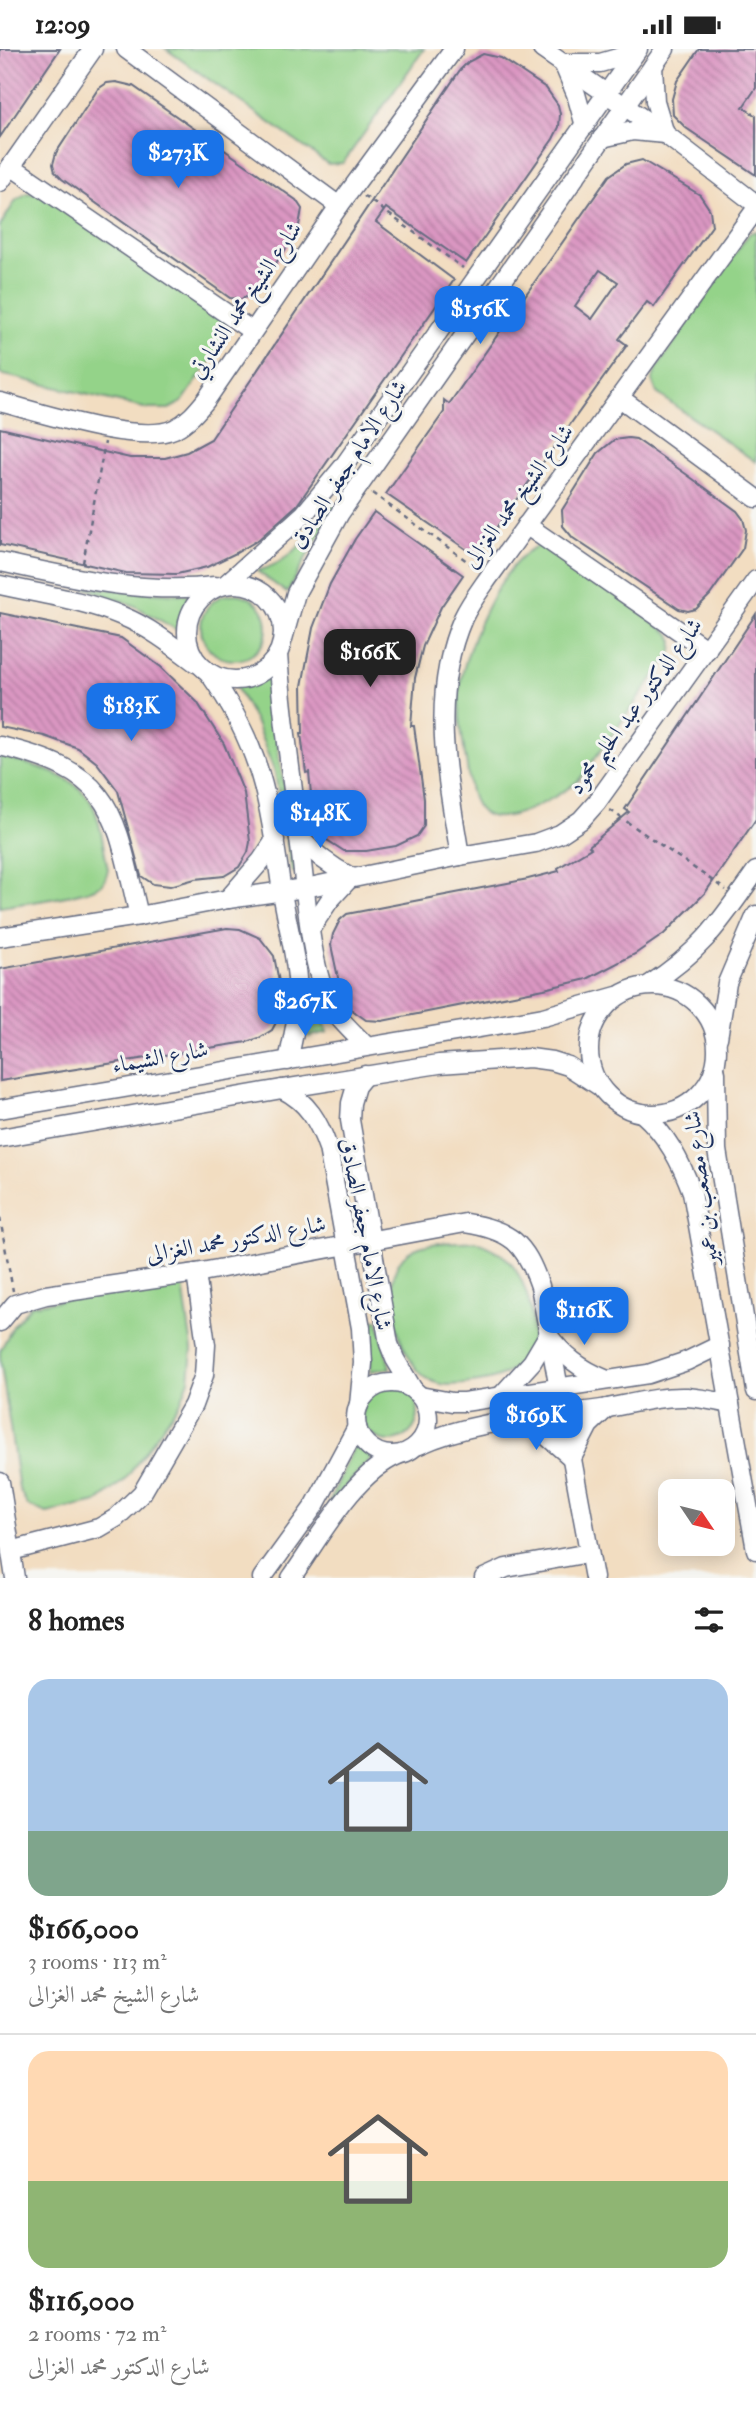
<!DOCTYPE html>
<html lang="en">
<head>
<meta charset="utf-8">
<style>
  :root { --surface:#fff; --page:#f6f6f6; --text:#222; --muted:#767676; --line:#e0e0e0; --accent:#1a73e8 }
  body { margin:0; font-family:"IM FELL Double Pica",Amiri,serif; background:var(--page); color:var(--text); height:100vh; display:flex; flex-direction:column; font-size:26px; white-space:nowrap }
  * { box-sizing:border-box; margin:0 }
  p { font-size:23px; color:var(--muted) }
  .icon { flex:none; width:38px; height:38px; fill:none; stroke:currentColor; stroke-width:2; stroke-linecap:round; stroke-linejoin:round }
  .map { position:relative; height:1529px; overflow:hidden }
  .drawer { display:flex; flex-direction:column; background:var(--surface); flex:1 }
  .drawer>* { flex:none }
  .needle { width:46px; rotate:125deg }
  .tools { position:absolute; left:658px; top:1430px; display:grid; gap:14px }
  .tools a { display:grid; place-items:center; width:77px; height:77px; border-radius:14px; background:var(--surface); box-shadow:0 4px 18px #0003; font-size:35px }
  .price { position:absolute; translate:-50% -60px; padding:0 16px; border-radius:14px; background:var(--accent); color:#fff; font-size:23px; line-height:46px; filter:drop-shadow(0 2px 4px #0008) }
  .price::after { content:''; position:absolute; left:50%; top:42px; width:21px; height:16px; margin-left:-10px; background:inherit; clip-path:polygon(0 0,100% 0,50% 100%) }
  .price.on { background:#222; color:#fff }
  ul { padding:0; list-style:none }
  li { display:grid; align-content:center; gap:14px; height:371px; padding:0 28px }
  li+li { border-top:2px solid var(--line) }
  li span { display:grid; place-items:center; height:217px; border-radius:21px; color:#555 }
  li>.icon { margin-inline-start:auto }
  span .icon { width:126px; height:126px; fill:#fffc; stroke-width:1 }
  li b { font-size:30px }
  h2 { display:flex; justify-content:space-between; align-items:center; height:84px; padding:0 28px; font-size:30px }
  .status { display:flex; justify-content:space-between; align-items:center; height:49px; padding:0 35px; background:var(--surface); direction:ltr }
  .status svg { height:19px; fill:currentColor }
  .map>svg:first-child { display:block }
</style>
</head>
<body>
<div class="status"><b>12:09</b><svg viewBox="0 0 49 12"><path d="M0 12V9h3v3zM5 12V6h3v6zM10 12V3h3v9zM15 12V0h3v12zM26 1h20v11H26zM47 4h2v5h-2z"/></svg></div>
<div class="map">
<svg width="756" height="1529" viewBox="0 0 756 1529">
  <defs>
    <pattern id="building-back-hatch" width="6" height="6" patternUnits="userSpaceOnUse" patternTransform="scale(1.75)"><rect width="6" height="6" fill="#db97c2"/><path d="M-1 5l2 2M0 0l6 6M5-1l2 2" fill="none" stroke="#b17ca1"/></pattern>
  </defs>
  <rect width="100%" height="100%" fill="#f6f6f2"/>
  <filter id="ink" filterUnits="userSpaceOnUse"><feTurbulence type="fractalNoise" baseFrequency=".0143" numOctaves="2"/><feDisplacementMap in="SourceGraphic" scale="14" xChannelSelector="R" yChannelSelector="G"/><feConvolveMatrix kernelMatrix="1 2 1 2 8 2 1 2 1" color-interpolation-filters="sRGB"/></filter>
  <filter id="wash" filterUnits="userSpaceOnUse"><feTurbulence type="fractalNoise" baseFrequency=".00686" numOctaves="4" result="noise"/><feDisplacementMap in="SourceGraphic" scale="28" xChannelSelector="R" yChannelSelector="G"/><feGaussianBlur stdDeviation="1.57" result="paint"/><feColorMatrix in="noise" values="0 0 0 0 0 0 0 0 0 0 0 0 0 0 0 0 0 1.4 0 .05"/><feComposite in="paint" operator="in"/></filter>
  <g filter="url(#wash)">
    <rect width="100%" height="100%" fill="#f2ddc1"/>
    <g fill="#94d389" stroke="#588174" stroke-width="2">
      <path d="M166 0H424L343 114 328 115Z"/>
      <path d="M27 144 40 145 225 272 228 287 182 353 169 360H148L0 325V177L16 151Z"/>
      <path d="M756 182V413L657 344 652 331 657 319 743 193 750 184Z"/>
      <path d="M332 456 337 459 314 494 287 544 257 522C292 514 312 483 332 456Z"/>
      <path d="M539 496 550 497 670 585 673 593 672 603 579 731C562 746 503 781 482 763 470 753 469 731 467 718 463 693 457 663 460 638 465 598 501 513 539 496Z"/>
      <path d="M82 538 192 546 180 573 179 582 133 556Z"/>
      <circle cx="234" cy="578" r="33"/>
      <path d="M272 625 279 710 300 823H292L275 724 255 672 234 634 252 632Z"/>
      <path d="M0 707C31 717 77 724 93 757 102 775 103 800 108 820 107 826 106 831 102 835 87 847 22 854 0 858Z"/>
      <path d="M314 932 318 959 328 983 308 988 310 934Z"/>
      <path d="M476 1192C489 1198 503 1204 512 1215 527 1236 539 1277 529 1302 528 1306 522 1311 519 1314 506 1328 490 1332 471 1334 455 1336 440 1339 425 1328 398 1308 375 1225 409 1203 428 1191 455 1194 476 1192Z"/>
      <path d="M162 1235 183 1236 192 1300 189 1331 181 1352 125 1431 97 1453 47 1464 28 1457 19 1440 0 1309V1302L13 1277 31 1256Z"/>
      <path d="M378 1271 390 1319 371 1322 368 1274Z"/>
      <circle cx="390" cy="1364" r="28"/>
      <path d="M356 1393 373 1407 327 1458Z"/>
    </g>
    <g id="blocks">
      <g fill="url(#building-back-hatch)" fill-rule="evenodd">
        <path d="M0 0H60L0 88Z"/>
        <path d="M699 0H756V39L743 58 756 67V126L686 79 673 66 672 50 677 32Z"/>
        <path d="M483 5 501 9 546 39 558 56 560 65 559 78 553 90 466 214 386 159 376 173 454 231 297 456 258 491 236 504 207 518 177 525 126 524 0 496V379L130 409H165L187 403 211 390 460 21 468 13Z"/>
        <path d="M116 33 133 37 296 151 302 160 298 182 258 240 249 247 241 250 230 249 62 130 55 123 53 115 56 104 98 40 107 34Z"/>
        <path d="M642 111 700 146 710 161 712 177 654 258 647 253 619 290 627 296 476 507 386 445 444 363V351L449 355 609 127 626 115ZM600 221 618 233 592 270 575 257Z"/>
        <path d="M628 389 636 390 686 425 737 462 743 470 746 481 743 499 710 546 696 560 688 562 679 560 573 489 563 477 562 461 598 404 614 391Z"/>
        <path d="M374 463 463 526 441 558 423 597 415 629 411 677H414L424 750V777L417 787 396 797 366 802H344L324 789 313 767 309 723 306 724 301 684H303L302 637 313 579 330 535 355 490Z"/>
        <path d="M0 564 121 589 161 618 197 653 224 695 244 744 250 793 248 803 239 818 224 827 195 830 170 837 153 835 141 827 118 742 97 714 78 699 44 687 0 678Z"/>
        <path d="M756 565V770L705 844 664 885 635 905 587 930 544 940 382 972 366 971 348 958 343 952 331 896 333 885 340 871 347 865 528 830 559 822 558 819 591 799 589 797 629 763 625 760Z"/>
        <path d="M227 879 240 880 260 889 274 907 280 938V966L272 981 259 989 247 993 0 1032V920Z"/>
      </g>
    </g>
  </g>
  <g filter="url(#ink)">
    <use href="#blocks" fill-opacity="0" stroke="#666c81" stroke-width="2"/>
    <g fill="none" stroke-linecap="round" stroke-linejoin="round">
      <defs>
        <g id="minor">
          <path d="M126 0 339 157"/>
          <path d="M542 0 665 85 756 155"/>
          <path d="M563 14H600L635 4"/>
          <path d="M563 14 576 45 585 77"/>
          <path d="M602 89 633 82 665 85 655 52 653 17"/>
          <path d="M11 117 252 282"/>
          <path d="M0 133 93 0"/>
          <path d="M620 349 756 449"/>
          <path d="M0 353C39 363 139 396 174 380 188 373 197 362 206 351L339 157 454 0"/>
          <path d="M526 476 707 601"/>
          <path d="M0 513C71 528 142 546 215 537"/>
          <path d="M227 534 304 465 343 418 638 0"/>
          <circle cx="235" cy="583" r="48"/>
          <path d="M0 536C40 545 84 551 122 567 149 578 172 596 196 614"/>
          <path d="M283 590 296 544 340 464 665 0"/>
          <path d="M278 605C282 667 292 728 299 790 306 839 308 902 326 948 334 967 352 982 366 997"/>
          <path d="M209 624C263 700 269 754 282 843 288 879 299 918 298 954 297 974 292 993 288 1012"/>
          <path d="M0 697C116 724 114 763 139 867"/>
          <path d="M299 788C315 806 330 817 351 828L329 852 311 879"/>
          <path d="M460 807C447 726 429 647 463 569 470 554 480 541 489 528L756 160"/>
          <path d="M228 850 261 812 275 791"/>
          <path d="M0 888 139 867 228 850 305 839 460 807 536 794 560 785 581 771 597 753 756 531"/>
          <path d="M649 936C703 901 720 873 756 822"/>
          <circle cx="653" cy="1001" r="64"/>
          <path d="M718 989 727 934 756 866"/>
          <path d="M716 1023 717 1101 756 1342"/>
          <path d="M365 1026 356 1037 351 1054 350 1071 389 1295 395 1310 414 1342"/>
          <path d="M282 1040C308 1053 319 1073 328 1099L361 1279 363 1314 359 1356"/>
          <path d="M0 1060 515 973 543 968 617 947"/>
          <path d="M642 1064C667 1086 681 1113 692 1143L756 1501"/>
          <path d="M0 1089 282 1040 439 1015 530 1009 552 1012 568 1017 599 1037"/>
          <path d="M0 1273 15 1255 46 1246 196 1224 465 1174C511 1181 525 1194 540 1237L594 1529"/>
          <circle cx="392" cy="1370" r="36"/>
          <path d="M420 1347 452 1353H464L648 1325 687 1312 720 1296"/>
          <path d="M500 1348 532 1313 548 1286C564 1307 580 1320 605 1330"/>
          <path d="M518 1371 542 1383 572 1409 589 1376 607 1359"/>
          <path d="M419 1396C478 1369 544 1369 608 1359 634 1354 660 1347 687 1348 701 1349 716 1352 730 1355"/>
          <path d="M0 1433 15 1529"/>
          <path d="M11 1502 99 1479 116 1469 142 1444 193 1356 204 1326 206 1296 196 1224"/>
          <path d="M262 1529 315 1456 357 1378"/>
          <path d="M291 1529C319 1490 353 1425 398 1406"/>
          <path d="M484 1529 506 1519 589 1504"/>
        </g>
      </defs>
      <use href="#minor" stroke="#666c81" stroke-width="21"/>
      <g stroke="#666c81" stroke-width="2.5" stroke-dasharray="5 5" stroke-linecap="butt">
        <path d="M364 147 463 219"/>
        <path d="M372 444 478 520"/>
        <path d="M83 514 105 393"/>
        <path d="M610 761 726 841"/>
        <path d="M0 1169 13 1242"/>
      </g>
      <use href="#minor" stroke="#fff" stroke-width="18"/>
    </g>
  </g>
  <g text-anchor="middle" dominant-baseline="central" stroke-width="6" stroke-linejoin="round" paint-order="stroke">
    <g font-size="23" fill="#1b2f5e" stroke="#f6f6f2">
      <text transform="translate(245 251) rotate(-56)">شارع الشيخ محمد النشارتي</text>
      <text transform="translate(348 415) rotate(-57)">شارع الامام جعفر الصادق</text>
      <text transform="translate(518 447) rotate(-54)">شارع الشيخ محمد الغزالى</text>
      <text transform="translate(635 657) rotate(-54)">شارع الدكتور عبد الحليم محمود</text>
      <text transform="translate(160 1008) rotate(-10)">شارع الشيماء</text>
      <text transform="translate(701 1139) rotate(-97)">شارع مصعب بن عمير</text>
      <text transform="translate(366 1185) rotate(79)">شارع الامام جعفر الصادق</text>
      <text transform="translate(236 1190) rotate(-10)">شارع الدكتور محمد الغزالى</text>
    </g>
  </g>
</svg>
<div class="tools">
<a><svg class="needle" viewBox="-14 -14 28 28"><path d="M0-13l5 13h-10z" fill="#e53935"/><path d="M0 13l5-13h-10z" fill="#767676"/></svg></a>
</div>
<b class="price" style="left:178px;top:141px">$273K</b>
<b class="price" style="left:480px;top:297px">$156K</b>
<b class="price on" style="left:370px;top:640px">$166K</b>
<b class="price" style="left:131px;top:694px">$183K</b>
<b class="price" style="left:320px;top:801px">$148K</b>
<b class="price" style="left:305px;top:989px">$267K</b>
<b class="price" style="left:584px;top:1298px">$116K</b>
<b class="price" style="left:536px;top:1403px">$169K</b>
</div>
<section class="drawer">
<h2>8 homes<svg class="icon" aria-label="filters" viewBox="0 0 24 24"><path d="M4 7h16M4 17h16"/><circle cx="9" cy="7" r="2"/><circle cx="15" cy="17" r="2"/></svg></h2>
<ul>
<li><span style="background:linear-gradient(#a9c7e8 70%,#7fa58c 0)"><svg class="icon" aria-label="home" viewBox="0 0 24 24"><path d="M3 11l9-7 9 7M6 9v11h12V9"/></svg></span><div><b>$166,000</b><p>3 rooms · 113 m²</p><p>شارع الشيخ محمد الغزالى</p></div></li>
<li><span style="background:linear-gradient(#ffd9b3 60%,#8fb573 0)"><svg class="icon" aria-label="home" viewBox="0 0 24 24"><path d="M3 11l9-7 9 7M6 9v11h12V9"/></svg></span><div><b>$116,000</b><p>2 rooms · 72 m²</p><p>شارع الدكتور محمد الغزالى</p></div></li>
</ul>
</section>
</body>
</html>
